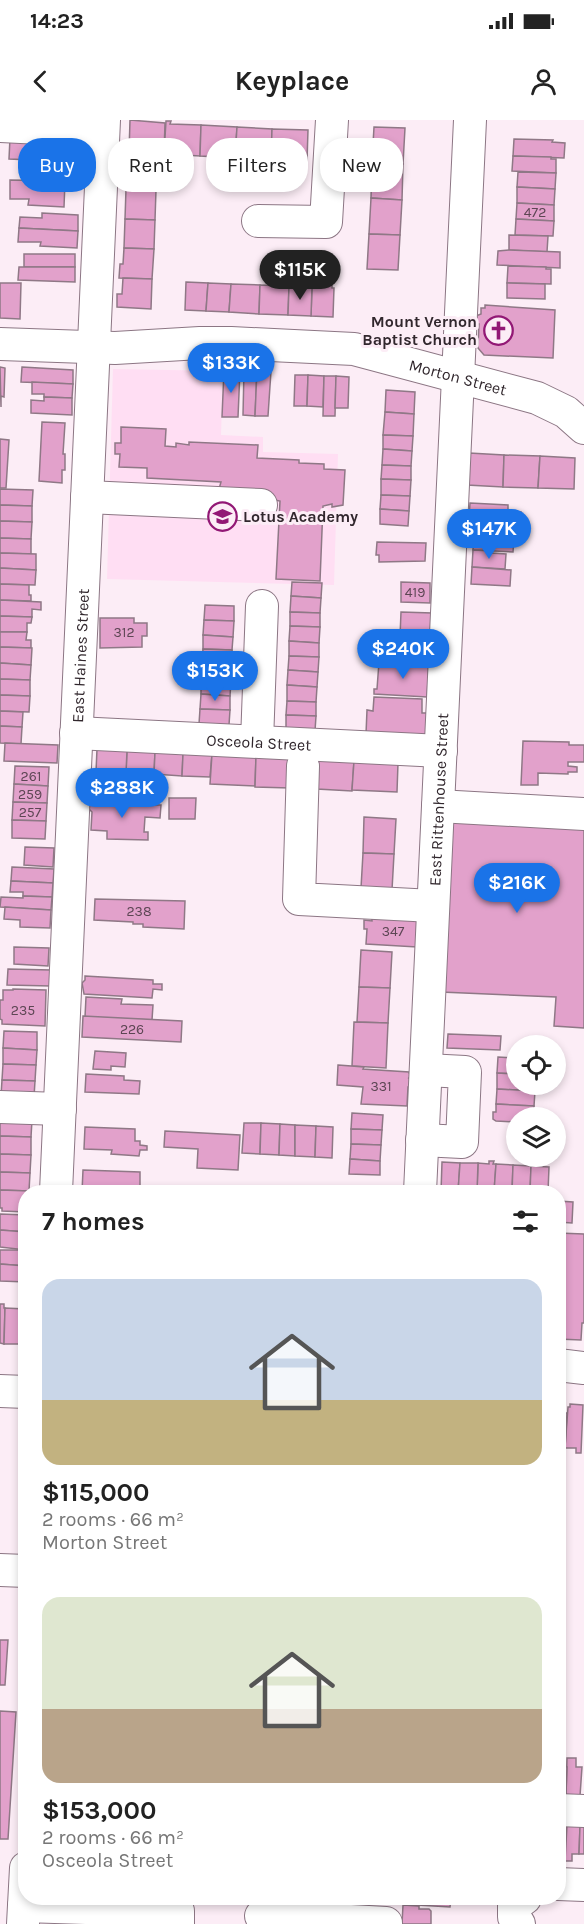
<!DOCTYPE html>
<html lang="en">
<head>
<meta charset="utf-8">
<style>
  :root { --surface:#fff; --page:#f2f2f2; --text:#222; --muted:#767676; --accent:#1a73e8 }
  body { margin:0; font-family:Karla,sans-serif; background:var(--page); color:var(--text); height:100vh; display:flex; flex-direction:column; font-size:22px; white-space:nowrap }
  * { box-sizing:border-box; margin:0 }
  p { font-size:20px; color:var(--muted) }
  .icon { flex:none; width:33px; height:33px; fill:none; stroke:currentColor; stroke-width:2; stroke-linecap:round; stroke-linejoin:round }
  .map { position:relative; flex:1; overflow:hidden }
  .side { position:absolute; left:18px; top:1065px; width:548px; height:720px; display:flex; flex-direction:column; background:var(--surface); border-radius:24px; box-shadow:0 3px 9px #0003 }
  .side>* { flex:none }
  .banner { position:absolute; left:18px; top:18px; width:549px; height:54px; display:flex; gap:12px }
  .buttons { position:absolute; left:506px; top:915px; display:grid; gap:12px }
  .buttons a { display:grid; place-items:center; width:60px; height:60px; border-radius:50%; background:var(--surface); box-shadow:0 3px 9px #0003; font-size:30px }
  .price { position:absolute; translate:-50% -51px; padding:0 14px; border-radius:21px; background:var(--accent); color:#fff; font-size:20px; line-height:39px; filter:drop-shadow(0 2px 3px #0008) }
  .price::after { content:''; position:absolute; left:50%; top:36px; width:18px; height:14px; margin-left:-9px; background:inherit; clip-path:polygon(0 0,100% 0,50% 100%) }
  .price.active { background:#222; color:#fff }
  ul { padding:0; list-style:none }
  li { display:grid; align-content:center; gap:12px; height:318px; padding:0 24px }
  li span { display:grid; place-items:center; height:186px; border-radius:18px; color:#555 }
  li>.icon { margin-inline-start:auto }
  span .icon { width:108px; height:108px; fill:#fffc; stroke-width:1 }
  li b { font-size:26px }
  h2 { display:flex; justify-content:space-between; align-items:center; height:72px; padding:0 24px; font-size:26px }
  .chip { padding:0 21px; border-radius:24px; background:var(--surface); box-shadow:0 3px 9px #0003; font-size:21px; line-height:54px }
  .chip.active { background:var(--accent); color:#fff }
  .status { display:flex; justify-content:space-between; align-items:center; height:42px; padding:0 30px; background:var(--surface); direction:ltr }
  .status svg { height:16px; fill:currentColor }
  header { display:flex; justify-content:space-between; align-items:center; height:78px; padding:0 24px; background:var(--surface); font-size:27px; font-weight:700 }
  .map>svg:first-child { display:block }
</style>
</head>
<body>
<div class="status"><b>14:23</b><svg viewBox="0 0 49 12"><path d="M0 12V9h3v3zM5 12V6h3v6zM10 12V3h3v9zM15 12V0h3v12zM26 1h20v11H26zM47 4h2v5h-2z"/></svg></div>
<header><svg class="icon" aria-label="back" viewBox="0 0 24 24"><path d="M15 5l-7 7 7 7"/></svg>Keyplace<svg class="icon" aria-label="person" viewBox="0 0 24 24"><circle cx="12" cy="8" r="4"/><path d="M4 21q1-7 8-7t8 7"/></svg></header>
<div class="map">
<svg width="584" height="1804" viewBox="0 0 584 1804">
  <rect width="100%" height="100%" fill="#fcedf6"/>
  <path fill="#ffdef3" d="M113 249 223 251 221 315 263 317V332L338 334 334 465 107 459Z"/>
  <g fill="#e2a1cb" stroke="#8f7886" stroke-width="1.5">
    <path d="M130 0 165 3 164 34 129 33Z"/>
    <path d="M166 1H171L170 4 201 5 200 36 164 34Z"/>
    <path d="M201 5 237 7 235 38 200 36Z"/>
    <path d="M237 7 272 9 271 39 235 38Z"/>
    <path d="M374 7 405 8 403 44 372 42Z"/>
    <path d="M272 9 308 10 307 41 271 39Z"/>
    <path d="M10 18 75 20 74 40H56V41L9 39Z"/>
    <path d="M514 19 553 20 552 22 565 23 564 38 513 36Z"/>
    <path d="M513 36 551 37V39H556V53L512 51Z"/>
    <path d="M372 42 403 44 402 80 371 78Z"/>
    <path d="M518 52 556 53 555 69 517 67Z"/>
    <path d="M10 60 65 61 64 87 28 85 29 79H10Z"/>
    <path d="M517 67 555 69 554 85 517 83Z"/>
    <path d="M126 69 156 70 155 100 125 99Z"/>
    <path d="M371 78 402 80 400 115 369 114Z"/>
    <path d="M517 83 554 85V101L516 99Z"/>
    <path d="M42 93 78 95V111L19 108 20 97 42 98Z"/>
    <path d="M125 99 155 100 154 129 124 128Z"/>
    <path d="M516 99 554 101 553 116 515 115Z"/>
    <path d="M19 108 78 111 77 128 40 126 41 122H18Z"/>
    <path d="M369 114 400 115 398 150 367 149Z"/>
    <path d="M509 115 548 116 547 132 509 130Z"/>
    <path d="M124 128 154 129 152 159 119 158 120 144H123Z"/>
    <path d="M509 130 560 132V148L497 145 498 131Z"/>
    <rect x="24" y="134" width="51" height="13"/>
    <path d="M508 146 546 147V149H551V164L507 163Z"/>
    <path d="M19 147H75V162L18 160Z"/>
    <path d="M123 158 152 159 151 189 117 187V174H122Z"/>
    <path d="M186 162 208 163 206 191 185 190Z"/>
    <path d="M321 162 332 163V168H334L333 197 311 196 312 167H320Z"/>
    <path d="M0 163H21L20 199 0 198Z"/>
    <path d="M208 163 231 164 229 192 206 191Z"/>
    <path d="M507 163 545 164V179L507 178Z"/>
    <path d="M231 164 260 165 259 194 229 192Z"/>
    <path d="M260 165 289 166 288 195 259 194Z"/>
    <path d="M289 166 312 167 311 196 288 195Z"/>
    <path d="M485 185 555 190 553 238 484 235 478 228 479 204H476V196L481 194V188H485Z"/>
    <path d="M0 247 5 248 4 277 1 276V287Z"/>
    <path d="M22 247 73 250V264L21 262Z"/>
    <path d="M224 250H240L238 297H222Z"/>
    <path d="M244 250H257L255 296 243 295Z"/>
    <path d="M257 250 271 251 268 296H255Z"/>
    <path d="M295 255H308L307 286H294Z"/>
    <path d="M308 255 324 256 323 287 307 286Z"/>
    <path d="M324 256H336L335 296H323Z"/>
    <path d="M336 256 349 257 348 288H335Z"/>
    <path d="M32 262 73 264 72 278 44 277V274H32Z"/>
    <path d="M386 270 415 272 414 294 385 292Z"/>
    <path d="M44 277 72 278V295L31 293V280L44 281Z"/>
    <path d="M385 292 414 294 413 316 383 315Z"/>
    <path d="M42 302 65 303 63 334H65V350H62V363L39 361Z"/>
    <path d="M121 307 166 309 165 326 176 327V323L189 325V322L258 325 257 338 299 340V343L324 344V349L345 350 343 385 332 387V384L323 386 320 461 276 459 280 381 219 369 221 362 147 358V348L119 347 120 334H115V323H121Z"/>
    <path d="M383 315 413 316 412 331 383 329Z"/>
    <path d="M0 319 9 320 6 368H0Z"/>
    <path d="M383 329 412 331 411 346 382 345Z"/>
    <path d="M469 333 504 335 503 367 467 365Z"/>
    <path d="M504 335 540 336 538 368 503 367Z"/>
    <path d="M540 336 575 338 574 369 538 368Z"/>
    <path d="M382 345 411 346V360L381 359Z"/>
    <path d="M381 359 411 360 410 376 381 375Z"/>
    <path d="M0 369 33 370 32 386 0 385Z"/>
    <path d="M381 375 410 376 409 391 380 389Z"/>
    <path d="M470 383 508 385V391L521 392V402L469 399Z"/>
    <path d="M0 385 32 386V402L0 401Z"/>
    <path d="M380 389 409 391 408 406 380 404Z"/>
    <path d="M469 399 523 402 527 403V407L523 406V414L468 413Z"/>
    <path d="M0 401 32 402 31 419 0 418Z"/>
    <path d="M474 414 506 415V417L514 418 513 432 473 430Z"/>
    <path d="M0 418 31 419V434L0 433Z"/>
    <path d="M377 422 426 423 425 441 379 442V435H376Z"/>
    <path d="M473 430 493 431 492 433 506 434 505 449 472 447Z"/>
    <path d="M0 433 36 434V450L0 448Z"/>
    <path d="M472 447 511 450 510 466 471 464Z"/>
    <path d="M0 448 36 450 35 465 0 464Z"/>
    <path d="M292 462 322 463 321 478 291 476Z"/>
    <path d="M401 462 430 463V483L401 482Z"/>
    <path d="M0 464 29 465V475H31V481L0 480Z"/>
    <path d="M291 476 321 478 320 493 290 492Z"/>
    <path d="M0 480 41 482V490L32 489V497L0 496Z"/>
    <path d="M205 485 234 486V501L204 500Z"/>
    <path d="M290 492 320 493V507L290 506Z"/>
    <path d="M401 492 432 493 431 518 400 517Z"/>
    <path d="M0 496 32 497 31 503H27V512H0Z"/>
    <path d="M100 498H134V503H147V516H142V527L100 528Z"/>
    <path d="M204 500 234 501 233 517 203 515Z"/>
    <path d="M290 506 320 507 319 523 289 521Z"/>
    <path d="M0 512H27L26 520H31V528L0 527Z"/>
    <path d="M203 515 233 517 232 530 203 529Z"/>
    <path d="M399 519 429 520V540L398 539Z"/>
    <path d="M289 521 319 523V537L289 536Z"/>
    <path d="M0 527 32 528 31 545 0 543Z"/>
    <path d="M203 529 232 530V546L202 545Z"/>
    <path d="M289 536 319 537 318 552 288 550Z"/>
    <path d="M379 542 429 545 427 577 374 574V569H377Z"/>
    <path d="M0 543 31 545 30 560 0 559Z"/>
    <path d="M202 545 232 546 231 561 201 559Z"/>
    <path d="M288 550 318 552 317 567 287 565Z"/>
    <path d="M0 559 30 560V576L0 575Z"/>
    <path d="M201 559 231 561 230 576 201 574Z"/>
    <path d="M287 565 317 567 316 582 287 581Z"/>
    <path d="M201 574 230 576V590L200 589Z"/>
    <path d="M0 575 30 576 29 592 0 591Z"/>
    <path d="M374 577 422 579V593H427L426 617 366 614 367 590 373 591Z"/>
    <path d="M287 581 316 582V596L286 595Z"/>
    <path d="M200 589 230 590 229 605 199 604Z"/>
    <path d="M0 591 23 592 22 607 0 606Z"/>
    <path d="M286 595 316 596 315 611 286 610Z"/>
    <path d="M0 606 22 607 21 624 0 623Z"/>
    <path d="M523 621 569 622V625H584V642H568V646L577 647V652H568V654L538 653V665H521Z"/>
    <path d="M5 623 58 625 57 643 4 641Z"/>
    <path d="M127 628 155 632 154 654 126 653Z"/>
    <path d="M97 629 127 631 126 653 96 652Z"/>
    <path d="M155 632 183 634 182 656 154 654Z"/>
    <path d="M183 634H212L210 657 182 656Z"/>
    <path d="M212 634 256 636 255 666 210 664Z"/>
    <path d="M256 636 292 638 290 668 255 667Z"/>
    <path d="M318 639 354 641 352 671 317 669Z"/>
    <path d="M354 641 398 643 397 672 352 670Z"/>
    <path d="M15 646 49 647 48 666 14 664Z"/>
    <path d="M14 664 48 666 47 683 13 682Z"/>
    <path d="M169 678H196L195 699H169Z"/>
    <path d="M94 680 136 682V684L146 685V683H150V685H161L160 698 145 697 144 712H148V720L107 719V711L91 710 92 692 89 689V685Z"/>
    <path d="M13 682 47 683 46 701 12 700Z"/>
    <path d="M364 697 396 699 394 734 363 733Z"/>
    <path d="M12 700 46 701 45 719 12 718Z"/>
    <path d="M450 701 584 708V908L554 906 556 877 441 872Z"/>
    <path d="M25 727 54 728 53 747 24 745Z"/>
    <path d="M363 733 394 734 392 770 361 768Z"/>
    <path d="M12 747 54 749 53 763 11 761Z"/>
    <path d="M11 761 53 763 52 777 23 776V772H10Z"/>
    <path d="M23 776 52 777 51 790 0 787 1 777 23 778Z"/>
    <path d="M95 779 185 781 184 809 143 807V804H133V802L94 800Z"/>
    <path d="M5 787 51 790 50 808 20 807V800L4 799Z"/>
    <path d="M372 793 420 796 417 827 366 824 367 809H364V800L372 801Z"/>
    <path d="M14 827 49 828 48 846 14 844Z"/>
    <path d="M361 830 392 832 390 868 359 867Z"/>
    <path d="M8 849 51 850V866L7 865Z"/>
    <path d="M85 856 153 860V864H162V870L153 869 152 878 84 874 82 863 85 860Z"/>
    <path d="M359 867 390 868 388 903 357 902Z"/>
    <path d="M13 869 46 870 45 906 2 904V900L0 899V880H3V870H13Z"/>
    <path d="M86 877 122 879 121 884 153 885 152 900 85 897Z"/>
    <path d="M83 896 182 901 181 922 82 917Z"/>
    <path d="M354 902 388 903 386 948 352 946Z"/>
    <path d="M4 911 37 912V930L3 928Z"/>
    <path d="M448 914 501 916 500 930 447 928Z"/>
    <path d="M3 928 37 930 36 945 3 944Z"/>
    <path d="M95 931 126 933 125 947 111 946V950L93 949Z"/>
    <path d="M498 937 516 938V954L497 953Z"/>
    <path d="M3 944 36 945 35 961 2 960Z"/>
    <path d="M338 945 364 947 363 949 409 952V953L412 954V958H408L412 959 411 967H408L407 986 361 984 363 967 337 965Z"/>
    <path d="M497 953 516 954V964H535V971L497 969Z"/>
    <path d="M86 954 124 956V960L140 961 139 974 85 972Z"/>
    <path d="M2 960 35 961 34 977 1 976Z"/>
    <path d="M497 969 535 971 534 986 496 984Z"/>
    <path d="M496 984 534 986 533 998H516V1002L496 1001 493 999V992H496Z"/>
    <path d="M352 993 383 995 382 1010 351 1009Z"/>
    <path d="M0 999 32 1000 31 1017 0 1016Z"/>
    <path d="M244 1003H261L260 1034 242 1033Z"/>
    <path d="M261 1003 280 1004 279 1035 260 1034Z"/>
    <path d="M280 1004 295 1005V1036L279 1035Z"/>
    <path d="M295 1005 316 1006 315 1037 295 1036Z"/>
    <path d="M316 1006 333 1007 332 1038 315 1037Z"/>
    <path d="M85 1007 135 1009V1021H140V1025L147 1026V1030H140L139 1036 111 1034 112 1030 84 1029Z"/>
    <path d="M351 1009 382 1010 381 1025 351 1024Z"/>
    <path d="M165 1011 240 1015 238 1050 197 1048 198 1029 164 1027Z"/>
    <path d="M0 1016 31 1017V1035L0 1034Z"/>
    <path d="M351 1024 381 1025 380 1041 350 1039Z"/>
    <path d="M0 1034 31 1035 30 1053 0 1052Z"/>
    <path d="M350 1039 380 1041V1055L349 1054Z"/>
    <path d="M489 1041H494L493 1044H496L494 1072H477L478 1043 489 1044Z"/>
    <path d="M442 1042 460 1043 458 1072H441Z"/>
    <path d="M460 1043H478L477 1072H458Z"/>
    <path d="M496 1044 513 1045 512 1072H494Z"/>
    <path d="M513 1045 531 1046 530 1072H512Z"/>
    <path d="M531 1046 549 1047 548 1072H530Z"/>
    <path d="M83 1050 140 1052V1070L136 1069V1072H82Z"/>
    <path d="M0 1052 30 1053 29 1071 0 1070Z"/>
    <path d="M0 1070 30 1071 26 1072V1092L2 1091V1088H0Z"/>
    <path d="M558 1081 573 1082 572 1103 558 1102Z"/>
    <path d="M0 1094 26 1095V1112L0 1110Z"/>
    <path d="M0 1110 26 1112V1130L0 1127Z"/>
    <path d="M558 1113 584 1114V1203H582L581 1220 558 1219 564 1131H558Z"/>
    <path d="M0 1130H26V1146L0 1144Z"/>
    <path d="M0 1144 26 1146V1162L0 1161Z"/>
    <path d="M0 1184H4V1188H5L4 1224 0 1223Z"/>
    <path d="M5 1188 25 1189 24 1224H4Z"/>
    <path d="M570 1284 583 1285 581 1333H576V1328H565L568 1287H570Z"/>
    <path d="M558 1286H563V1293H567L565 1328H562V1332L558 1331Z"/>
    <path d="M558 1402 565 1403 564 1423H558Z"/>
    <rect x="558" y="1429" width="5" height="28"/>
    <path d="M0 1520H8L5 1565H0Z"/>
    <path d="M0 1591 16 1592 8 1719H0Z"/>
    <path d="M567 1638H576V1647H582L580 1676 566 1675Z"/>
    <path d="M558 1646 567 1647 566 1675H558Z"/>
    <path d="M558 1705H567L565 1741 558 1740Z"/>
    <path d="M567 1705 580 1706 579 1734H572V1741H565Z"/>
    <path d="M580 1706H584V1734H579Z"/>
    <path d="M402 1778H451L450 1787 401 1784Z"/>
    <path d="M403 1785 419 1786V1789H429L431 1791V1804H402Z"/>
  </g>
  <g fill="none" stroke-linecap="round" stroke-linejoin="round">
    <defs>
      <g id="minor">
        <path d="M0 6 103 11"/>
        <path d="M258 101 326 102 332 0"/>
        <path id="s1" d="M0 224 115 228 200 223H231L354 229 537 278 566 292 584 308"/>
        <path d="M87 377 261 385"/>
        <path id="s2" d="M76 613 441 631"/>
        <path d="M257 621 262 486"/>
        <path d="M303 646 299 779 433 786"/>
        <path d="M438 686 584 694"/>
        <path d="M0 987 60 989"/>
        <path d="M422 1020 462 1022 465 952 426 950"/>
        <path id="s3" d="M56 1072 104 0"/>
        <path id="s4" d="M420 1072 470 0"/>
        <path d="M558 1245 584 1248"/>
        <path d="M0 1271 26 1272"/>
        <path d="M0 1450 26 1451"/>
        <path d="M558 1690 584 1691"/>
        <path d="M558 1764 584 1765"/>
        <path d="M24 1786 178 1791V1804"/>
        <path d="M261 1796 386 1803"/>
        <path d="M23 1804 26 1748"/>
        <path d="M519 1804 514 1797V1786L525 1778"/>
      </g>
    </defs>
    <use href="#minor" stroke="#8c7684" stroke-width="34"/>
    <use href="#minor" stroke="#fff" stroke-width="32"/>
  </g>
  <defs>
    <symbol id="church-ring" viewBox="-11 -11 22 22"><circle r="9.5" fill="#fcedf6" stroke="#921875" stroke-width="1.5"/><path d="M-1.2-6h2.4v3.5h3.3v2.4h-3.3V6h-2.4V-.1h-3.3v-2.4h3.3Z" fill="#921875"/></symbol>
    <symbol id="school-ring" viewBox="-11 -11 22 22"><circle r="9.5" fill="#fcedf6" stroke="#921875" stroke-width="1.5"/><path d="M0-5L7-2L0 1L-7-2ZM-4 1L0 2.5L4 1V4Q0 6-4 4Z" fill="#921875"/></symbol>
  </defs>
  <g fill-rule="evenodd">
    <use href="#church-ring" x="482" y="194" width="33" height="33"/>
    <use href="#school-ring" x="206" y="380" width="33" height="33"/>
  </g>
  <g text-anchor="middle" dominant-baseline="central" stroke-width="6" stroke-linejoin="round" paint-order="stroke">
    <g font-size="14" fill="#5d4654">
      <text x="535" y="92">472</text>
      <text x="415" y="472">419</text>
      <text x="124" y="512">312</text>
      <text x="31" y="656">261</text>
      <text x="30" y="674">259</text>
      <text x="30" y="692">257</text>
      <text x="139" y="791">238</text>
      <text x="393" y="811">347</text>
      <text x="23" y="890">235</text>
      <text x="132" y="909">226</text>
      <text x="381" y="966">331</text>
    </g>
    <g font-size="16" font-weight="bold" fill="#31272d" stroke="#fcedf6" text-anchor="end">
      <text x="477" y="201">Mount Vernon<tspan x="477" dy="18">Baptist Church</tspan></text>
      <text x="243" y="396" text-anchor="start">Lotus Academy</text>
    </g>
    <g font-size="16" fill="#31272d" stroke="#fcedf6">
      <text stroke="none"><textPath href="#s1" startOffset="462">Morton Street</textPath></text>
      <text stroke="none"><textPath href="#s3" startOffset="537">East Haines Street</textPath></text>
      <text stroke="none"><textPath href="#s2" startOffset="183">Osceola Street</textPath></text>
      <text stroke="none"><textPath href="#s4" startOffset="393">East Rittenhouse Street</textPath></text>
    </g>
  </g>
</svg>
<div class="buttons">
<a><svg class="icon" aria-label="locate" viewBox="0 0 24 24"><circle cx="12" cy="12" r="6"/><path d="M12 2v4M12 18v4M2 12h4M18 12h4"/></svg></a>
<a><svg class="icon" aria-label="layers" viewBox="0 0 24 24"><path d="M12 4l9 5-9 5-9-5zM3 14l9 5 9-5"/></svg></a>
</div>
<b class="price active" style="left:300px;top:181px">$115K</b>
<b class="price" style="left:231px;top:274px">$133K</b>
<b class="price" style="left:489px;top:440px">$147K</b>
<b class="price" style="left:403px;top:560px">$240K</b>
<b class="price" style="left:215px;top:582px">$153K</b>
<b class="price" style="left:122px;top:699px">$288K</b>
<b class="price" style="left:517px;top:794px">$216K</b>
<div class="banner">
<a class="chip active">Buy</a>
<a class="chip">Rent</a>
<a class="chip">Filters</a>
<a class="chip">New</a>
</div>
<section class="side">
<h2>7 homes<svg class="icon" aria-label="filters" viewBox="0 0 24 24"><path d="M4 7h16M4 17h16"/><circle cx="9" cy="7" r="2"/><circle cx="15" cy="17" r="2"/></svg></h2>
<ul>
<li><span style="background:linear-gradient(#c9d6e8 65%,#c2b280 0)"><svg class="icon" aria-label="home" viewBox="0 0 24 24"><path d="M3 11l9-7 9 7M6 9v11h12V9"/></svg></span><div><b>$115,000</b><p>2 rooms · 66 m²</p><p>Morton Street</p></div></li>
<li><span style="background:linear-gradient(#dfe7d0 60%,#b9a48a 0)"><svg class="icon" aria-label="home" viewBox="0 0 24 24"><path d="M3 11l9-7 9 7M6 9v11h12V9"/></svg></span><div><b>$153,000</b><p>2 rooms · 66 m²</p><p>Osceola Street</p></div></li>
</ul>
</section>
</div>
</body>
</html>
